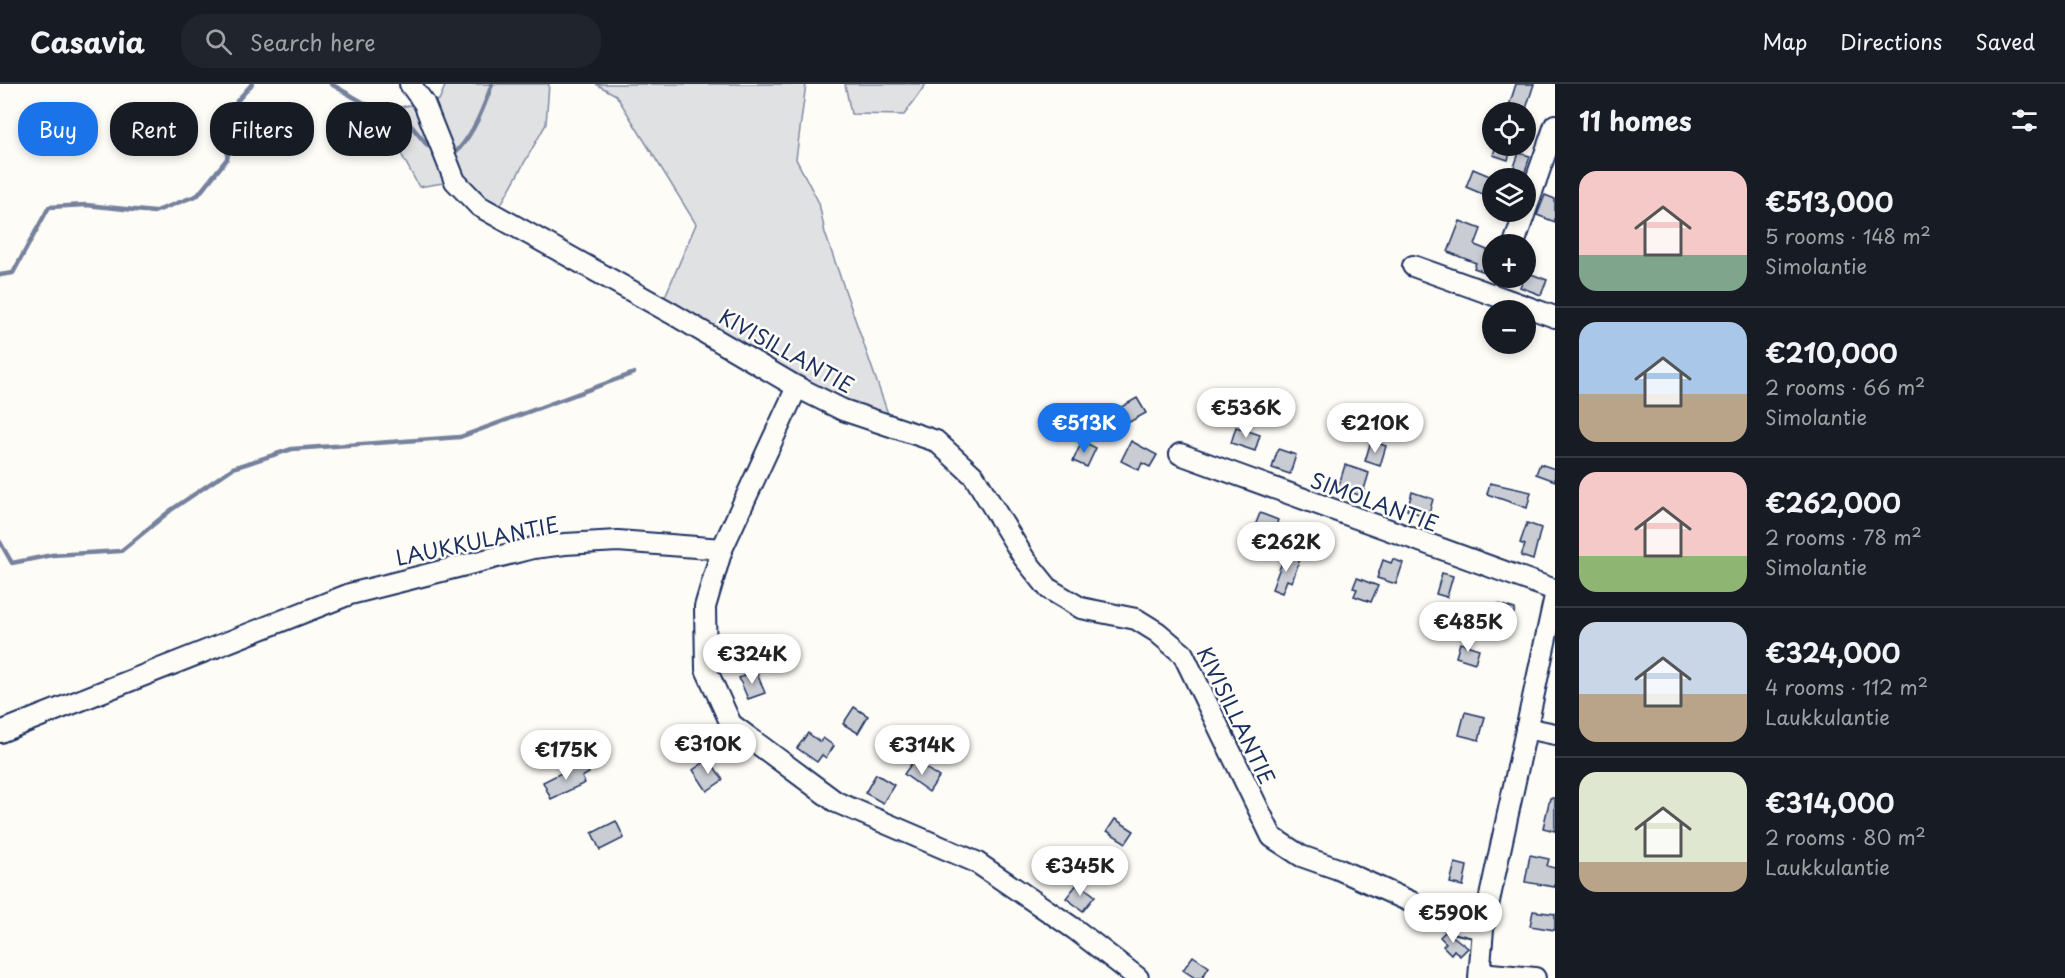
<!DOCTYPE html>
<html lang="en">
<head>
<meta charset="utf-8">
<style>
  :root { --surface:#171b24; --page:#20242c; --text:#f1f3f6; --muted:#9ea1a6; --line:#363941; --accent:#1a73e8 }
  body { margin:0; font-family:"Playpen Sans",sans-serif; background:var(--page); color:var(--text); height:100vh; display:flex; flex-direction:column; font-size:22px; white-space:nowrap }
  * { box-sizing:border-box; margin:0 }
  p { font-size:20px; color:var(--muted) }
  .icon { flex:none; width:33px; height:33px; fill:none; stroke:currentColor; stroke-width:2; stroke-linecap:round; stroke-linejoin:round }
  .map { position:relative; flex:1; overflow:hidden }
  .sheet { display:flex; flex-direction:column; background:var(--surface); width:510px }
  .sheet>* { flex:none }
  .guide { position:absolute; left:18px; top:18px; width:570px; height:54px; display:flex; gap:12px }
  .fabs { position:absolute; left:1482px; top:18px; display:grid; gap:12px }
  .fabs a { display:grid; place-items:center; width:54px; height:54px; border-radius:50%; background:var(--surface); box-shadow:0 3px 9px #0003; font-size:30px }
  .price { position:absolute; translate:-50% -51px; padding:0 14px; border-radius:21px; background:#fff; color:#222; font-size:20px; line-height:39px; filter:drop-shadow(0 2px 3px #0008) }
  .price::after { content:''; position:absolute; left:50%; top:36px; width:18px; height:14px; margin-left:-9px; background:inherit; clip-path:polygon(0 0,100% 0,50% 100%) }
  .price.selected { background:var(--accent); color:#fff }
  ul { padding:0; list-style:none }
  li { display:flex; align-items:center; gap:18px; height:150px; padding:0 24px }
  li+li { border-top:2px solid var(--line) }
  li span { display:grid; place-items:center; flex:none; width:168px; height:120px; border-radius:18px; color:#555 }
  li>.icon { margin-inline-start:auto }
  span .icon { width:72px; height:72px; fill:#fffc; stroke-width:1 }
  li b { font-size:26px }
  h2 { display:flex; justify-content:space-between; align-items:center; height:72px; padding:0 24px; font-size:26px }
  .pill { padding:0 21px; border-radius:24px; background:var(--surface); box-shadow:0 3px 9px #0003; font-size:21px; line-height:54px }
  .pill.selected { background:var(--accent); color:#fff }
  header { display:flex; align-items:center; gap:36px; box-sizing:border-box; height:84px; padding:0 30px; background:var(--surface); border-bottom:2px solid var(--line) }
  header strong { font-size:28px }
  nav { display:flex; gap:33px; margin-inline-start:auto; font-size:21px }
  .search { width:420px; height:54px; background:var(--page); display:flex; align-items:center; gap:15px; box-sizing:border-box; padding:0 21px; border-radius:24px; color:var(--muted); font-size:22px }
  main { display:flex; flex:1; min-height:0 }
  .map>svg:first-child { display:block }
</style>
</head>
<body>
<header>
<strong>Casavia</strong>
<div class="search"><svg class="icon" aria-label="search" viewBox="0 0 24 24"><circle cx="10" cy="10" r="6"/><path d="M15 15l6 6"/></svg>Search here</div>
<nav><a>Map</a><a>Directions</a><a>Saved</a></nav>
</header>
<main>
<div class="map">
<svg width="1555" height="894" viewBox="0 0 1555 894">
  <rect width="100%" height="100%" fill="#fdfcf7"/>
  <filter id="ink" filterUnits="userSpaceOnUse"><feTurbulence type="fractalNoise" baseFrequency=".0167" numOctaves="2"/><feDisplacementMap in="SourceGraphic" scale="12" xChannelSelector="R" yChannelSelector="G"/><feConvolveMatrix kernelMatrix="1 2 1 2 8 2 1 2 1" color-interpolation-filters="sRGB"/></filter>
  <g filter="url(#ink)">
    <g fill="#e0e1e3" stroke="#7e88a0" stroke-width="1.5">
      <path d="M446 0H549L546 40 495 131 455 97 419 103 378 27 439 16Z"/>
      <path d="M596 0H806L796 75 819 119 825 149 893 344 664 215 696 140 616 11Z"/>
      <path d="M845 0H926L904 31 851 30Z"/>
    </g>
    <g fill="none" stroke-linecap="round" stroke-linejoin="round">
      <g stroke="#76819c" stroke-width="4.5">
        <path d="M331 0 378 27 408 38 428 62 435 65"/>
        <path d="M449 67H457C474 49 484 23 492 0"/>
        <path d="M0 191 13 189 49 123 86 121 154 128 198 111 227 75 237 17 252 0"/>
        <path d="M0 458 12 479 52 471 121 467 171 426 233 384 292 365 460 353 634 289"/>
      </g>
    </g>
    <g fill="#c9ccd3" stroke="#1b2f5e" stroke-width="1.5">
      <path d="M1516 0H1534L1525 28 1508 25Z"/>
      <path d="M1496 62H1512L1508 76 1493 71Z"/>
      <path d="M1519 69 1530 72 1523 94H1510Z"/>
      <path d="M1473 85 1492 93V114L1466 103Z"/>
      <path d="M1545 111 1555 115V138L1537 131Z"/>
      <path d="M1460 137 1481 145 1475 161 1492 168 1485 188 1474 184 1476 179 1448 168Z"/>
      <path d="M1526 188 1547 196 1541 211 1520 203Z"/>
      <path d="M1137 314 1146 329 1124 341 1116 326Z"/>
      <path d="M1236 343 1260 351 1255 367 1231 359Z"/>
      <path d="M1082 357 1096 364 1087 383 1073 377Z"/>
      <path d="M1131 357 1157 371 1150 383 1142 379 1139 386 1121 377Z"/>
      <path d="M1371 357 1386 362 1380 382 1365 377Z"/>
      <path d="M1278 365 1296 371 1290 390 1272 384Z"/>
      <path d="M1540 380 1555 385V397L1536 390Z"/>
      <path d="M1345 381 1369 389 1362 412 1338 404Z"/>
      <path d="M1490 399 1531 408 1527 424 1487 410Z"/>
      <path d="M1412 408 1433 415 1428 433 1407 426Z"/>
      <path d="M1260 429 1278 436 1272 454 1253 447Z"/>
      <path d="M1527 439 1541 444 1533 476 1521 472 1525 461 1520 459Z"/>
      <path d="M1285 470 1300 475 1292 498 1287 496 1282 509 1272 505Z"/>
      <path d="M1393 475 1403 479 1396 500 1377 494 1383 476 1391 479Z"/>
      <path d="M1442 489 1453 492 1447 513 1436 510Z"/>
      <path d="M1357 494 1378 502 1371 518 1354 512 1357 505 1353 504Z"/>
      <path d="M1498 520 1515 525 1509 546 1492 541Z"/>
      <path d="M1460 559 1479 565 1475 579 1456 573Z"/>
      <path d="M756 587 765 609 748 615 739 594Z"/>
      <path d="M854 623 868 632 858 649 843 640Z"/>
      <path d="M1465 628 1485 633 1479 656 1459 651Z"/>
      <path d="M808 649 820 658 823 654 834 662 826 674 822 671 817 678 797 664Z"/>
      <path d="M709 675 723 696 707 707 693 686Z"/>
      <path d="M914 676 939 693 929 708 904 690Z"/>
      <path d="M583 678 589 689 582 693 585 699 551 715 543 698Z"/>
      <path d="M876 690 894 701 883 719 865 709Z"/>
      <path d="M1550 714H1555V747L1543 744Z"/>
      <path d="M1115 735 1134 747 1126 759 1107 747Z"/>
      <path d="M616 737 624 754 600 766 592 749Z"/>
      <path d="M1530 771 1549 775 1547 782 1555 784V803L1525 798Z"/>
      <path d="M1455 779 1467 782 1463 802 1450 799Z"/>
      <path d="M1078 799 1095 812 1083 827 1066 814Z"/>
      <path d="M1533 827 1555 830V846L1530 842Z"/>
      <path d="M1446 847 1468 864 1460 872 1454 866 1451 870 1443 862 1446 859 1440 853Z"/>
      <path d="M1193 872 1209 883 1202 894H1195L1183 886Z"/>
    </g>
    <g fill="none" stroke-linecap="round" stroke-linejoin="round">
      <defs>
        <g id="minor">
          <path d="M410 0 424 19 455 97 479 122 671 229 797 303 843 326 936 357 974 392 1024 474 1049 505 1081 524 1136 535 1157 548 1183 570 1272 753 1301 772 1338 785 1458 839 1483 845"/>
          <path d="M1514 160 1555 41"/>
          <path d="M1413 182 1555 233"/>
          <path d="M1180 370 1555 506"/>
          <path d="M722 465 797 303"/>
          <path d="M1526 644 1555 650"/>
          <path d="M0 648 350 510 533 464 565 460 618 457 722 465 705 523 706 585 731 640 836 718 976 778 1076 846 1138 894"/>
          <path d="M1480 889 1535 894"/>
          <path d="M1479 894 1483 845 1555 512"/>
        </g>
      </defs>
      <use href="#minor" stroke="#1b2f5e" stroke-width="24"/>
      <use href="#minor" stroke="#fdfcf7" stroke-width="20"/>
    </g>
  </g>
  <g text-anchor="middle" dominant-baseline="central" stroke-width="5" stroke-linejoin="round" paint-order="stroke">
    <g font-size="21" fill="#1b2f5e" stroke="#fdfcf7">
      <text transform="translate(787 266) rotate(29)">KIVISILLANTIE</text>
      <text transform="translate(1375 417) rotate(20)">SIMOLANTIE</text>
      <text transform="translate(477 456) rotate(-12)">LAUKKULANTIE</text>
      <text transform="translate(1237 631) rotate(64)">KIVISILLANTIE</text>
    </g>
  </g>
</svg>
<div class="fabs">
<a><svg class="icon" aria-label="locate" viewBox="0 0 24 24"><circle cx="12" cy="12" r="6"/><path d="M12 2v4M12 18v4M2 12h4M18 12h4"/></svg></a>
<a><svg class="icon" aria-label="layers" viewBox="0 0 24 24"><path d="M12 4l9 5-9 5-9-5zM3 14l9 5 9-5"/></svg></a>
<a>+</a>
<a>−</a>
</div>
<b class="price" style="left:1246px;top:355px">€536K</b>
<b class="price selected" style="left:1084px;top:370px">€513K</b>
<b class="price" style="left:1375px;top:370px">€210K</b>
<b class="price" style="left:1286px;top:489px">€262K</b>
<b class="price" style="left:1468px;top:569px">€485K</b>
<b class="price" style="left:752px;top:601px">€324K</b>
<b class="price" style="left:708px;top:691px">€310K</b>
<b class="price" style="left:922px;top:692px">€314K</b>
<b class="price" style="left:566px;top:697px">€175K</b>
<b class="price" style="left:1080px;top:813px">€345K</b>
<b class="price" style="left:1453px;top:860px">€590K</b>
<div class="guide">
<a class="pill selected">Buy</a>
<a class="pill">Rent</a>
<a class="pill">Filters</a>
<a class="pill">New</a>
</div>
</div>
<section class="sheet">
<h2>11 homes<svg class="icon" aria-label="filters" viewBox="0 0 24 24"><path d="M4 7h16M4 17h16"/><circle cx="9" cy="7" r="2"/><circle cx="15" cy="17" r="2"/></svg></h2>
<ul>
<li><span style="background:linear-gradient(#f6c9c9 70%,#7fa58c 0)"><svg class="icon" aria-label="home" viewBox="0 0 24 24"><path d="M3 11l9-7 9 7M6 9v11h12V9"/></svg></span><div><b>€513,000</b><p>5 rooms · 148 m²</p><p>Simolantie</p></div></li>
<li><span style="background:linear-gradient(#a9c7e8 60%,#b9a48a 0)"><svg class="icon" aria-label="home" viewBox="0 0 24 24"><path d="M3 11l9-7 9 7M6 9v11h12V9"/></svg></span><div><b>€210,000</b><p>2 rooms · 66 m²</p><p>Simolantie</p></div></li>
<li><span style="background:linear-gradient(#f6c9c9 70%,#8fb573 0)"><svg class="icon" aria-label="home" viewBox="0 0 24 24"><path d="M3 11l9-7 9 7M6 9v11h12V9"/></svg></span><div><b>€262,000</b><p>2 rooms · 78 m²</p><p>Simolantie</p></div></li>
<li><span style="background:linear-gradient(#c9d6e8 60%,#b9a48a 0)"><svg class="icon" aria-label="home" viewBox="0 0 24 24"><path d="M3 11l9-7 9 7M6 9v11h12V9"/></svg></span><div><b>€324,000</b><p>4 rooms · 112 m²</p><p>Laukkulantie</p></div></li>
<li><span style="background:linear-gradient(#dfe7d0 75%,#b9a48a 0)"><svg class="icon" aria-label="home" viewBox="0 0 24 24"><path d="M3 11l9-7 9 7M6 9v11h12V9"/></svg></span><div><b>€314,000</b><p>2 rooms · 80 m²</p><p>Laukkulantie</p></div></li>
</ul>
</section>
</main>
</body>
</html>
